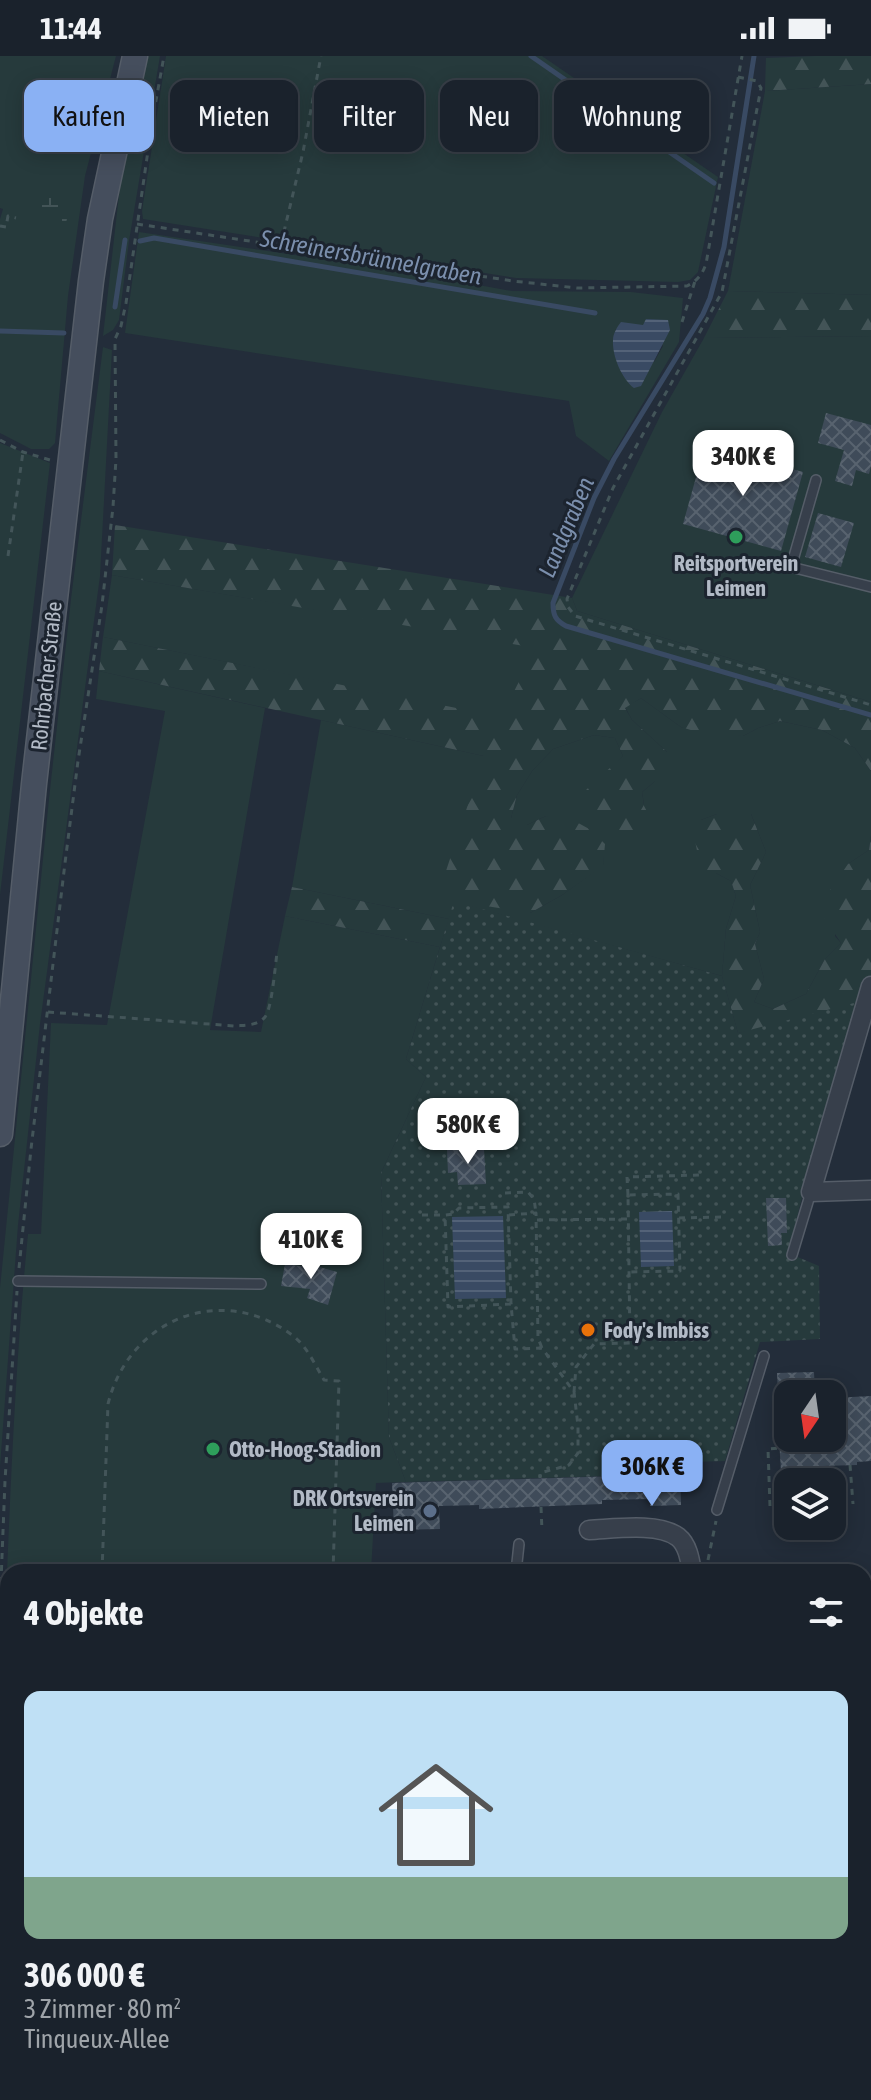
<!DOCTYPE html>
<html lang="de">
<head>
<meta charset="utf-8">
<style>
  :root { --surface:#1a222c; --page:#232a34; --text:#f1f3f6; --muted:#9fa4a9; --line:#383f48; --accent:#8ab1f4 }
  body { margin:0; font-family:"Asap Condensed",sans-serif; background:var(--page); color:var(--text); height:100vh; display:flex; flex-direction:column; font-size:30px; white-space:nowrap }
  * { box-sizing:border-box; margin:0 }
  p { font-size:26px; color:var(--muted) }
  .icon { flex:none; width:44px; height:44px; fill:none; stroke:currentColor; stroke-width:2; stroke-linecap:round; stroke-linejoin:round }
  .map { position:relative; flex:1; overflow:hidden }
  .details { position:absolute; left:0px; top:1508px; width:872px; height:536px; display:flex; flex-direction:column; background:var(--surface); border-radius:24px 24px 0 0; box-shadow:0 4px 20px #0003,0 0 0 2px var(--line) }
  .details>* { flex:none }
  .banner { position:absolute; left:24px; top:24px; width:824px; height:72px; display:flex; gap:16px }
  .needle { width:52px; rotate:193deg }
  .fabs { position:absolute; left:774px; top:1324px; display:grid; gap:16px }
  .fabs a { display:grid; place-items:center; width:72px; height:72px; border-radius:16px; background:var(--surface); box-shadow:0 4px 20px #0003,0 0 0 2px var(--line); font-size:40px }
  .price { position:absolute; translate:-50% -68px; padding:0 18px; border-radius:16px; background:#fff; color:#222; font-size:26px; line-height:52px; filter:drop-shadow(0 2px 4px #0008) }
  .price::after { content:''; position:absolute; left:50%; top:48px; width:24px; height:18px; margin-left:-12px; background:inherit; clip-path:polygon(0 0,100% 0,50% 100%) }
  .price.active { background:var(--accent); color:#111 }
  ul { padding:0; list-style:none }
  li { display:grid; align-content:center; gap:16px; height:424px; padding:0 24px }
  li+li { border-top:2px solid var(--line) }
  li span { display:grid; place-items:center; height:248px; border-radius:16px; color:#555 }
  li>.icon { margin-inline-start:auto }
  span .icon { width:144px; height:144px; fill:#fffc; stroke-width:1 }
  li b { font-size:34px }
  h2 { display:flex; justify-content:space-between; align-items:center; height:96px; padding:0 24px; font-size:34px }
  .pill { padding:0 28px; border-radius:16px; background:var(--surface); box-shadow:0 4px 20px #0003,0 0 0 2px var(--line); font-size:28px; line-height:72px }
  .pill.active { background:var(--accent); color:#111 }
  .status { display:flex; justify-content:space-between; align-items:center; height:56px; padding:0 40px; background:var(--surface); direction:ltr }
  .status svg { height:22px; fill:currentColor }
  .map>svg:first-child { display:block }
</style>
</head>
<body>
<div class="status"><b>11:44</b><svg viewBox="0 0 49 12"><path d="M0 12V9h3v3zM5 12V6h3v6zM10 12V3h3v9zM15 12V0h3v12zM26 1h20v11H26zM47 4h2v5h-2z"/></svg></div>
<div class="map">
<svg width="871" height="2044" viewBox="0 0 871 2044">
  <defs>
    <pattern id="forest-firs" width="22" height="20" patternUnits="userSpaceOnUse" patternTransform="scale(2)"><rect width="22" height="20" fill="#263a3c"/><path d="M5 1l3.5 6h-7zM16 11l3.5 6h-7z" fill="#435457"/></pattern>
    <pattern id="wetland-marsh" width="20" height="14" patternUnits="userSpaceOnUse" patternTransform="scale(2)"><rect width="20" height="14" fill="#263a3c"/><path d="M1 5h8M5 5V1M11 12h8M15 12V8" fill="none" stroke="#435457"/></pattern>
    <pattern id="park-dots" width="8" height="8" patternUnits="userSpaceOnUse" patternTransform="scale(2)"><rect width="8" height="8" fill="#263a3c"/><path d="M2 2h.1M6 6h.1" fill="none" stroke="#435457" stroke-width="1.8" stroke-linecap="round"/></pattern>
    <pattern id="water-rules" width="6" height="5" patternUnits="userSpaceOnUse" patternTransform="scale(2)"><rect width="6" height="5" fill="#394a63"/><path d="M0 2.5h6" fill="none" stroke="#536278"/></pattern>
    <pattern id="building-cross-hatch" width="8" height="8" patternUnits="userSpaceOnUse" patternTransform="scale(2)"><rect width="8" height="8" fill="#3f4b59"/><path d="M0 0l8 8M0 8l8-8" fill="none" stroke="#58636f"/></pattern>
  </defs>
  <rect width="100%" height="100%" fill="#232d3a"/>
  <g fill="#263a3c" fill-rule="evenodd">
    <path d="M0 0H116L85 120 68 240 55 387 49 393H31L0 377V163L3 153 0 152Z"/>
    <path d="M146 0H160L129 185 119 264 113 274 103 280 120 130Z"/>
    <path d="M166 0H542L718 121 698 216 690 224 678 226 516 222 143 163 142 155Z"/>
    <path d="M871 28V239L728 235 765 35Z"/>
    <path d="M139 176 396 214 512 235 631 236 683 242 679 286 609 405 576 380 569 345 125 277ZM644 269 663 290 654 306 616 300 613 286 616 273Z"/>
    <path d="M871 280V646L577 555 572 542 662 356 704 282Z"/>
    <path d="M103 291 112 294 100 520 40 968 18 1169 0 1411V1232L49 743 71 543Z"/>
    <path d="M0 387 50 407 0 839Z"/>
    <path d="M112 519 537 591 502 662 103 581Z"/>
    <path d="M99 615 265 652 210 974 261 976 285 860 440 891 406 1003 426 1021 381 1117 389 1381 406 1426 376 1427 371 1516H8V1643L2 1631C9 1480 13 1328 28 1178H41L51 967 107 969 165 655 96 643Z"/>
    <path d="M641 642 681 671 743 680 758 672 780 665 822 674 855 692 871 715V780L869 794 848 808 835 880 841 887 825 903 806 938 773 953 754 946 764 923 755 888 760 876 750 829 766 796 751 758H717L701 764 716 817 731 825 736 840 726 873 722 920 455 846 449 863 292 831 321 664 484 700 530 857 562 839 603 809 604 788 546 760 527 769 511 770V762L517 739 532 715 553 693 594 679 615 682 623 700 610 714 644 749 642 736 654 726 667 696 632 664 625 651Z"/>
    <path d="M864 1935 871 1937V2044H840L786 2037 864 2036Z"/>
  </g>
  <g fill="url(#forest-firs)">
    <path d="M817 0H871V28L765 35 766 2Z"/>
    <path d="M728 235 871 239V280L704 282Z"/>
    <path d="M115 469 572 542 577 555 871 646V715L855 692 822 674 780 665 758 672 743 680 707 679 681 671 641 642 625 652 632 664 667 696V710L654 726 642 736 644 750 655 770 646 782 604 774 584 761 586 734 623 700 615 682 594 679 553 693 532 715 517 739 511 762V769H527L546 760 571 763 591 774 605 788 603 810 562 839 530 857 454 845 442 827 484 700 99 615 103 581 501 661 536 592 112 519Z"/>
    <path d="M717 758H751L766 796 750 829 760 876 755 888 764 923 754 946 773 953 806 938 825 903 841 887 818 852 848 808 869 794 871 780V951L738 977 722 920 726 873 736 840 731 825 716 817 702 821 694 779 701 764Z"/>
    <path d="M292 831 449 863 440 891 285 860Z"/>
  </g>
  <path fill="url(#wetland-marsh)" d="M45 134 72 141 66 167 39 161Z"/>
  <path fill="url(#park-dots)" d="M454 845 722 920 738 977 858 946 805 1130 788 1197 819 1210 820 1283 760 1286 725 1405 651 1407 643 1419 406 1426 389 1381 381 1117 426 1021 406 1003Z"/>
  <g fill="url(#water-rules)">
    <path d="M646 263 668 264 670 274 641 330 634 332C622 323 612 300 613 284 613 278 617 271 621 266L643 269Z"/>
    <path d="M672 1155 674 1210 641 1211 639 1156Z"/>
    <path d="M503 1160 506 1242 455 1243 452 1161Z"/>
  </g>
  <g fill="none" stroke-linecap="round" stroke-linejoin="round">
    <g stroke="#394a63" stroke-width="5">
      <path d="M531 0 714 127"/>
      <path d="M754 0 724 191 710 242 703 258 614 403 594 442 553 547C553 559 555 564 566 570L871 659"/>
      <path d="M140 185 154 182 595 257"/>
      <path d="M115 251 125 184"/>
      <path d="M0 275 64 277"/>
    </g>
  </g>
  <g fill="url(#building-cross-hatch)">
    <path d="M826 357 871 369V410L869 418 856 414 852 430 835 425 844 394 818 387Z"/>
    <path d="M705 389 803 416 781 495 683 468Z"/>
    <path d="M818 457 854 467 841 511 805 501Z"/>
    <path d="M484 1093 486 1128 458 1129 457 1116 448 1117 447 1094Z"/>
    <path d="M766 1142H786L787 1177H781L782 1189 768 1190Z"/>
    <path d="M285 1208 316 1212V1210L337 1216 328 1249 307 1242 310 1233 281 1230Z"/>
    <path d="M814 1316 815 1338H778L777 1317Z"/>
    <path d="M871 1340V1405L857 1406V1409L822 1410V1415L781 1416 779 1382H832V1342Z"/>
    <path d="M677 1406 676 1414H680L681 1449 650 1450V1443L602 1444V1448L553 1450 479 1453V1449L439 1450 440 1473 394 1474 392 1427 649 1419 651 1407Z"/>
  </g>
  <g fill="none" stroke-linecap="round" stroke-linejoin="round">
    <defs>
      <g id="lane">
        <path d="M816 424 791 511 871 531"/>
        <path d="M792 1199 811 1136"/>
        <path d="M18 1225 261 1228"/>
        <path d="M717 1454 764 1300"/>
        <path d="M516 1516 519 1488"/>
      </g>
      <g id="street">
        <path d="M871 930 811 1136 871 1134"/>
        <path d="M589 1474C613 1473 658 1466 678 1481 688 1489 690 1504 692 1516"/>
        <path d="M0 1743 8 1735"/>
        <path d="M864 1895 871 1898"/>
        <path d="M210 2036V2044"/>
        <path d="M475 2044 476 2036"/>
      </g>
      <g id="secondary">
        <path d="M0 1078 34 728 91 225 100 163 135 0"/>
        <path d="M0 1997 9 2044"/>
      </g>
    </defs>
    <use href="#lane" stroke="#555d68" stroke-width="12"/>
    <use href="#street" stroke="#555d68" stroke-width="21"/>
    <use href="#secondary" stroke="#555d68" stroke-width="27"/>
    <g stroke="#435559" stroke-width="3" stroke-dasharray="6 6" stroke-linecap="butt">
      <path d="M738 21 757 25 761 32 722 236 613 432 567 543 568 551 575 560 871 649"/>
      <path d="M137 168 513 225 577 232 687 230C697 225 702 219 706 208L742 0"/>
      <path d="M0 170 6 171 8 160 16 162"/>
      <path d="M281 188 303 96 321 0"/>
      <path d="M682 266 695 225"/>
      <path d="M0 384 23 396 50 404"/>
      <path d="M8 500 23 396"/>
      <path d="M48 956 235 970C244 969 258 970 265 961 272 952 275 911 277 897"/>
      <path d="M505 1137 528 1136 534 1143 536 1157"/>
      <path d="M628 1139 627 1121 699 1119"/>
      <path d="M422 1159H445"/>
      <path d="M509 1159 536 1157 538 1282 542 1292"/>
      <path d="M679 1162 724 1161"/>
      <path d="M537 1164 628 1163"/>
      <path d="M19 1212 31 1093 65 807 78 705 102 549 113 451 116 403 115 283 121 270 126 247 152 67 164 0"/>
      <path d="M511 1248 448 1251 445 1159 453 1158 459 1152 508 1151 511 1248 515 1293 542 1292 574 1336 578 1370V1397L569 1409 540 1417V1422"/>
      <path d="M574 1336 576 1311 594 1288 630 1287 628 1139 678 1138 680 1215 629 1216"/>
      <path d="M850 1409 853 1448"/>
      <path d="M770 1450 768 1393 780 1392"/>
      <path d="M541 1451 542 1475"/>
      <path d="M708 1504 716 1465"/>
      <path d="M102 1516 108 1348C129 1263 221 1226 292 1279 307 1290 315 1309 324 1324L339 1325 333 1516"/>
      <path d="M648 1516H650"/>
      <path d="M0 1551 5 1425 17 1235"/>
      <path d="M864 1581 871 1582"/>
      <path d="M0 1635 8 1649"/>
      <path d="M864 1928 871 1930"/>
      <path d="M864 2030 871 2031"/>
      <path d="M745 2036 781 2041V2044"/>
      <path d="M782 2039 817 2044"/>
      <path d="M644 2044 646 2036"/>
    </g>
    <use href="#lane" stroke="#373f4b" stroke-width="9"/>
    <use href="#street" stroke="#373f4b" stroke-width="18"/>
    <use href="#secondary" stroke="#454e5d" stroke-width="24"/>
  </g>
  <g fill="#2e9e5b" stroke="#1c242f" stroke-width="3">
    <circle cx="736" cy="481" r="8"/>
    <circle cx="213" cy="1393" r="8"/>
  </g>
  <circle fill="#e8710a" stroke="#1c242f" stroke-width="3" cx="588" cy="1274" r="8"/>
  <circle fill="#5c6f8a" stroke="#1c242f" stroke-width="3" cx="430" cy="1455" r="8"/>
  <g text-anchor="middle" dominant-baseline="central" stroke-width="6" stroke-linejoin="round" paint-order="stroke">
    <g font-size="22" font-weight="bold" fill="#b2bac6" stroke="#1c242f" text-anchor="start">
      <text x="736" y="507" text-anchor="middle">Reitsportverein<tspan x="736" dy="25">Leimen</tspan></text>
      <text x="604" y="1274">Fody's Imbiss</text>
      <text x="229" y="1393">Otto-Hoog-Stadion</text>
      <text x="414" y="1442" text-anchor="end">DRK Ortsverein<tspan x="414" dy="25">Leimen</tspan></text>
    </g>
    <g font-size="22" fill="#b2bac6" stroke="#1c242f">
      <text transform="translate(46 620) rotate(-84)">Rohrbacher Straße</text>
    </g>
    <g font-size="24" font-style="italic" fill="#7b8fad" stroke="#1c242f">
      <text transform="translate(371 201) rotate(10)">Schreinersbrünnelgraben</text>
      <text transform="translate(566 471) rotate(-67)">Landgraben</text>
    </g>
  </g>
</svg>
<div class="fabs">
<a><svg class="needle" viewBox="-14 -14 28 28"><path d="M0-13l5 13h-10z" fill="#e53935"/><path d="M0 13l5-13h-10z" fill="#9fa4a9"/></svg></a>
<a><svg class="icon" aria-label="layers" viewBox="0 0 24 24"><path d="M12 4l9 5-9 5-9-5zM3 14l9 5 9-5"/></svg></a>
</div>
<b class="price" style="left:743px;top:442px">340K €</b>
<b class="price" style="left:468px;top:1110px">580K €</b>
<b class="price" style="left:311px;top:1225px">410K €</b>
<b class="price active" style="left:652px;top:1452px">306K €</b>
<div class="banner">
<a class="pill active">Kaufen</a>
<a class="pill">Mieten</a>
<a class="pill">Filter</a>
<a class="pill">Neu</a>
<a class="pill">Wohnung</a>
</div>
<section class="details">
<h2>4 Objekte<svg class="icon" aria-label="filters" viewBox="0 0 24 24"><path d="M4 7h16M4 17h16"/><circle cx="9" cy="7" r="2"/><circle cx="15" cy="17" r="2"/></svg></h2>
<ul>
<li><span style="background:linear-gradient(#bfe0f5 75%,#7fa58c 0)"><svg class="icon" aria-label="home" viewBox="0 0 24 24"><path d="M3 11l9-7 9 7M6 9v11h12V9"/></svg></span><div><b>306 000 €</b><p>3 Zimmer · 80 m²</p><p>Tinqueux-Allee</p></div></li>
</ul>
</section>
</div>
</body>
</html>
